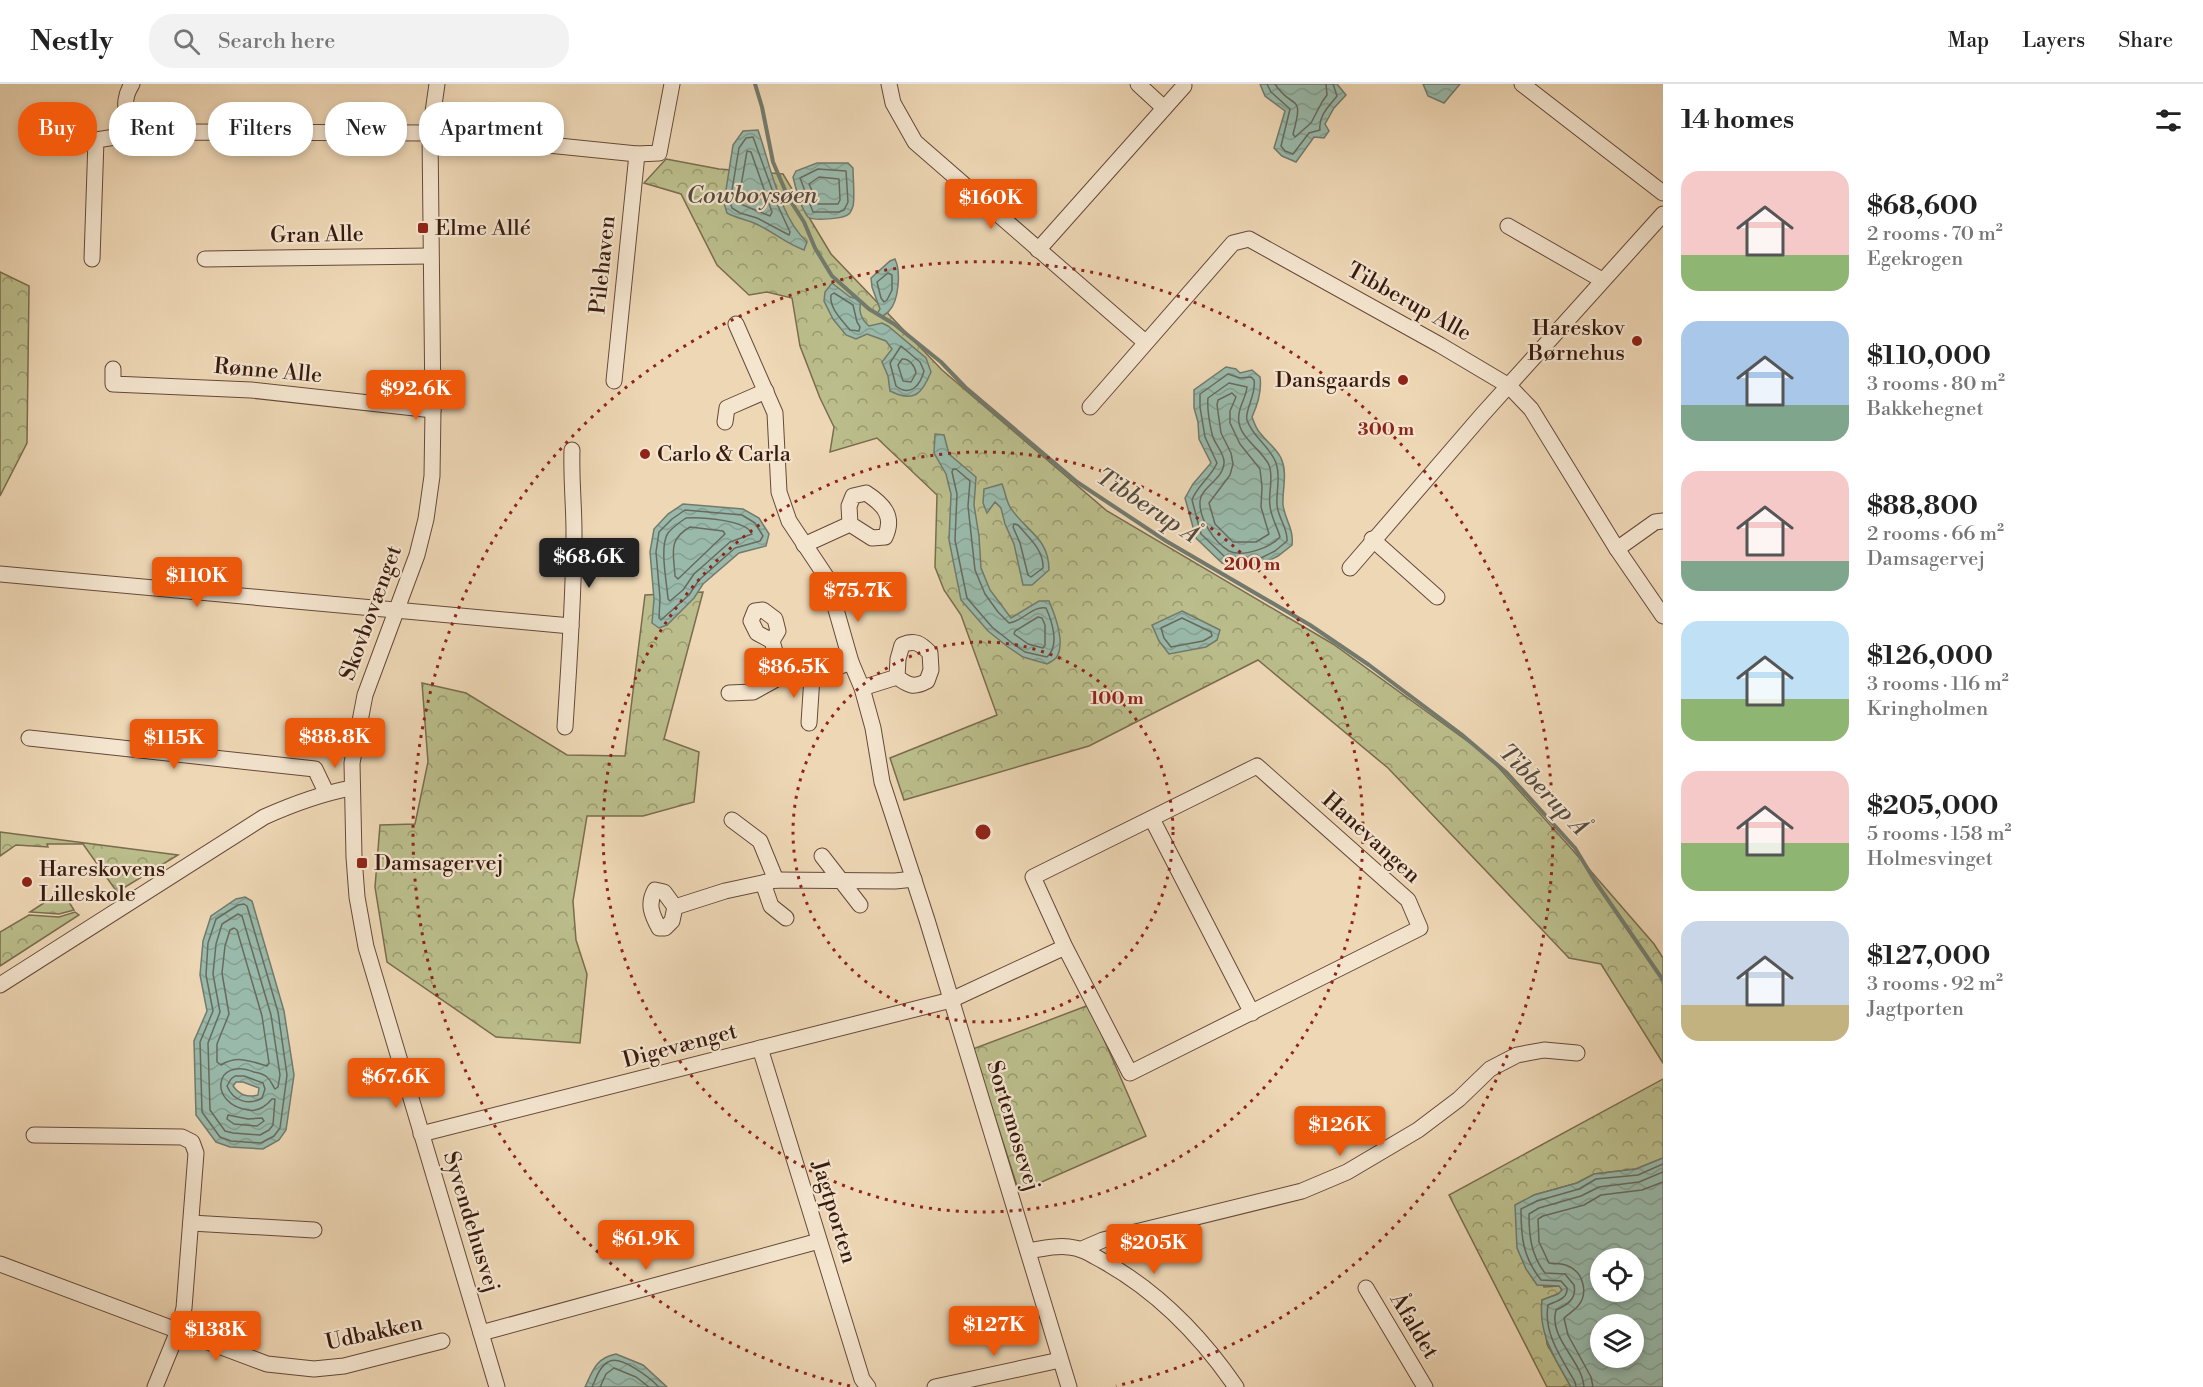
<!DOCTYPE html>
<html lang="en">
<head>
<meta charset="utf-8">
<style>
  :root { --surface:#fff; --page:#f2f2f2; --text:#222; --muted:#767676; --line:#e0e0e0; --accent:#ea580c }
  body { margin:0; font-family:"Libre Bodoni",serif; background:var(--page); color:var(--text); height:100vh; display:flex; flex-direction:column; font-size:22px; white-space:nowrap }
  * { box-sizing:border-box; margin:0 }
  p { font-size:20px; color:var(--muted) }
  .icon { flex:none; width:33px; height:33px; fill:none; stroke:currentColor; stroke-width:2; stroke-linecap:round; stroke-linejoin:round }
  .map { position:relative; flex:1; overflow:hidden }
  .details { display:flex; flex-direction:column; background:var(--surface); width:540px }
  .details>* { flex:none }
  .guide { position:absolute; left:18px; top:18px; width:570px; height:54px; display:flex; gap:12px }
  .controls { position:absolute; left:1590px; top:1164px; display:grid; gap:12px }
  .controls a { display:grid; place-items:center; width:54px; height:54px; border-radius:50%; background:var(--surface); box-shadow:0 3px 9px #0003; font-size:30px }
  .price { position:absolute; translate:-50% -51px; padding:0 14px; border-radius:6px; background:var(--accent); color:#fff; font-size:20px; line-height:39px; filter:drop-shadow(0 2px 3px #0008) }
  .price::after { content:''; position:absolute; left:50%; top:36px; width:18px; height:14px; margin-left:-9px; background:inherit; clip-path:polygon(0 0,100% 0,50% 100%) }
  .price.selected { background:#222; color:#fff }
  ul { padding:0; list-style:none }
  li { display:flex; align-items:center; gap:18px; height:150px; padding:0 18px }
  li span { display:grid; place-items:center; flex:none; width:168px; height:120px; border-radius:18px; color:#555 }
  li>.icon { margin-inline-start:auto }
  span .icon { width:72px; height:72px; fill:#fffc; stroke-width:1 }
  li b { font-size:26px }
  h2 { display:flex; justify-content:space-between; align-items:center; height:72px; padding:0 18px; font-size:26px }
  .chip { padding:0 21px; border-radius:24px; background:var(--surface); box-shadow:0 3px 9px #0003; font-size:21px; line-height:54px }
  .chip.selected { background:var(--accent); color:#fff }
  header { display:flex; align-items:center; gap:36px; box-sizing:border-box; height:84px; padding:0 30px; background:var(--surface); border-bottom:2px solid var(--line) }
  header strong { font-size:28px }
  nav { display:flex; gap:33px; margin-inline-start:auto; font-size:21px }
  .search { width:420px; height:54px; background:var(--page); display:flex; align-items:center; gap:15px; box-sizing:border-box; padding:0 21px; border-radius:24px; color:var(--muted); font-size:22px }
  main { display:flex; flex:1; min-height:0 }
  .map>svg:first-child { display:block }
</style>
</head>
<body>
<header>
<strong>Nestly</strong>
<div class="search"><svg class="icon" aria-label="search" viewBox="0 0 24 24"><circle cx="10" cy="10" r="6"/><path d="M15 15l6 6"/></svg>Search here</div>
<nav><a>Map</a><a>Layers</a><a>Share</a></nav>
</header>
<main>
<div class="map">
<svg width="1663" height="1303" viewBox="0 0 1663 1303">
  <defs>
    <pattern id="forest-crowns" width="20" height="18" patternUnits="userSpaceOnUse" patternTransform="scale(1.5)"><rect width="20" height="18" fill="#bbbe8c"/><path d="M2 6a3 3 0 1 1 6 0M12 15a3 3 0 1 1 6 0" fill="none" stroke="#999a71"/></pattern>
    <pattern id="water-waves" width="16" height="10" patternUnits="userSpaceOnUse" patternTransform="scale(1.5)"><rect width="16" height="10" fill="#99baab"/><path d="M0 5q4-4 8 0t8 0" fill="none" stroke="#859f92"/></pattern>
  </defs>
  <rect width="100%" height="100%" fill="#eed7b5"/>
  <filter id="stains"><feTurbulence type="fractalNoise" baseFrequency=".00333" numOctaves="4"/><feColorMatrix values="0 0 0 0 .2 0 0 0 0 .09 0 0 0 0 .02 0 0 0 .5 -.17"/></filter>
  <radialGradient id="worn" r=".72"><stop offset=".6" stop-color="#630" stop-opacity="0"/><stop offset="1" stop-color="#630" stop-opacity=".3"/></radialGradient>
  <g fill="url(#forest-crowns)" stroke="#7a6c4e" stroke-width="1.5">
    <path d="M666 75 719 85 783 90 831 170 942 286 1107 427 1333 560 1488 672 1569 762 1654 860 1663 874V979L1601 880 1569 874 1388 684 1258 576 1089 662 904 716 890 674 997 631 961 531 944 506 935 483 937 411 877 354 830 368 834 343 820 314 800 262 792 214 767 208 749 211 717 181 681 110 644 99Z"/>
    <path d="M0 188 29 202 27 359 0 412Z"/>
    <path d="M703 508 664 655 699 668 694 718 643 732H587L573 817 576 856 587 890 580 959 496 953 387 878 375 803 380 741 415 740 428 678 422 599 466 609 567 671 625 672 645 511Z"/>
    <path d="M0 748 178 771 117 808 83 760H47L48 763 16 761 0 772Z"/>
    <path d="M62 807 74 826 59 830 30 828Z"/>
    <path d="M75 828 79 831 0 882V848L29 831 59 833Z"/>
    <path d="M1089 921 1146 1052 1019 1108 973 965Z"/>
    <path d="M1663 995V1074L1636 1085 1594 1090 1577 1099 1534 1111 1544 1203 1560 1202 1562 1207 1558 1210 1542 1216 1547 1260 1571 1303H1547L1449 1111Z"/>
  </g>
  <g fill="url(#water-waves)" stroke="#727a6d" stroke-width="1.5" fill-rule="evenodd">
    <path d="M1260 0H1337L1346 11 1334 24 1325 40 1329 47 1324 54 1314 53 1296 78 1282 72 1274 64 1285 27 1265 12Z"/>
    <path d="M1423 0H1460L1444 19 1428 12Z"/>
    <path d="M758 46C770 80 780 134 807 158L804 166C786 160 771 146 754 139 744 135 736 134 727 129L724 119 733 61 743 47Z"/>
    <path d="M817 79H848L853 84C853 94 855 114 853 122 852 125 851 128 849 130 844 135 813 137 808 133 800 123 796 105 793 93L796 87Z"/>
    <path d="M895 175C901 187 899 217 889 227 887 230 884 230 882 233L877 230 880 225 872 203 871 194 890 177Z"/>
    <path d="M832 199 850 213 858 215 861 218C858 228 861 235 869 242L882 239 888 242 926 274 931 288C922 310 914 319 890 307L888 292 882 278 892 265 886 257 867 250 856 255 846 251 833 235 824 217 825 208Z"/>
    <path d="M1226 283 1236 285 1240 289 1252 286 1260 293C1262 307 1258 320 1252 333 1254 338 1256 345 1260 349 1267 358 1276 364 1281 374 1288 389 1282 406 1283 421 1285 436 1294 445 1292 461L1278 472 1262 480 1234 482 1222 479 1196 454 1185 414 1193 400 1211 379 1199 355 1198 338 1194 324V306Z"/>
    <path d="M935 350 944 351 949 370 976 393 974 421 979 452 981 484 990 506 1011 534 1039 517H1049C1055 531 1066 560 1056 574 1053 577 1050 578 1047 580L1023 573 1008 563 988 547 961 516 949 456 951 410 946 390 934 369Z"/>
    <path d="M1002 400C1005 407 1006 416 1010 423 1025 447 1049 453 1049 486L1032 501H1023L1014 460 1005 440 1001 424 995 418 987 429 983 419 984 405Z"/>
    <path d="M683 420 743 425 759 434 769 450 766 462 739 469 703 500 694 514 667 541 659 544 652 539 654 515 650 468 654 445 668 430Z"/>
    <path d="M1182 527 1220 546 1217 556 1206 563 1169 570 1159 557 1152 541Z"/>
    <path d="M245 813 252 817 284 927 294 991 286 1046 279 1056 263 1065 230 1063 216 1058 196 1031 194 957 207 927 200 891 203 857 211 832 236 815ZM236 998H243L259 1004 258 1011C247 1014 240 1011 233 1002Z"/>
    <path d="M1663 1074V1303H1571C1555 1274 1538 1251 1542 1216L1558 1210 1562 1206 1559 1202 1537 1201 1526 1185 1517 1164 1515 1121 1534 1111 1577 1099 1594 1090 1636 1085ZM1600 1174H1634V1208H1600ZM1600 1240H1634V1274H1600Z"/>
    <path d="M616 1270 643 1281 667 1303H585C593 1286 596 1274 616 1270Z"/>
  </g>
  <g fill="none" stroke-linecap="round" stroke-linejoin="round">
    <g stroke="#686a5e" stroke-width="1.5">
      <path d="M1267 0 1271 8 1290 25 1281 62 1285 67 1293 70 1309 49 1320 46C1318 32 1329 22 1337 12L1333 0"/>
      <path d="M1275 0C1292 27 1305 7 1293 50L1295 53 1311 39 1322 18 1327 11 1326 0"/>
      <path d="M753 53 778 122 790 148 789 151 757 134 740 129 732 124 730 118 739 64 746 54Z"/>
      <path d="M747 67 751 68 772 128 770 132 738 119Z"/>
      <path d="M818 85 846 87 848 118 844 126 839 128H813L800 94Z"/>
      <path d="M819 93 839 95 840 116 838 120H818L809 100Z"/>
      <path d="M888 189 892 191V206L887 216 884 218 881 214 877 198Z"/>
      <path d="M834 209 853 221 857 238 860 243 859 247 850 246C842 236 829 224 831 211Z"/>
      <path d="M901 262 920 278 924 287C920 302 910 313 896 302L890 279Z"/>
      <path d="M902 275C909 274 915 282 916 289L911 298 903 297 898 281Z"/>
      <path d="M1228 290 1240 294 1251 293 1254 296C1257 309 1244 328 1247 336 1253 354 1270 362 1276 379 1281 393 1276 407 1277 421 1278 434 1288 444 1287 457L1275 467 1261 474 1235 476 1225 473 1201 450 1192 416C1197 402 1211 393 1217 379L1205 353 1200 323V310Z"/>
      <path d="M1229 299 1247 303C1246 313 1240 321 1239 330 1235 352 1261 364 1269 381 1274 394 1268 409 1270 422 1271 433 1277 442 1280 453 1271 463 1243 474 1229 467 1214 458 1199 435 1200 417 1201 403 1223 396 1224 379 1225 369 1214 360 1212 350 1210 341 1207 323 1208 314Z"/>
      <path d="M1232 309 1236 313 1230 327V339L1240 360 1260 385 1262 403 1261 423 1269 450 1256 458H1233L1215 440 1209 419 1230 391 1233 380 1231 369 1221 349 1217 321 1218 316Z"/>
      <path d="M953 385H956L970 397 968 422 975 486 985 510 998 528 1009 539C1022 538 1033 521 1046 524 1052 537 1060 562 1047 573L1025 568 1012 559 992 543 967 514 955 456 957 410 952 388Z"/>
      <path d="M685 426 742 431 755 439 763 452 760 457 735 464 699 496 689 511 661 536 659 534 660 514 656 468 659 448 672 435Z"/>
      <path d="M686 434C701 433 747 436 752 450L730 458 694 490 683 506 670 517 668 515C667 499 659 462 668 449 673 443 680 438 686 434Z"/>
      <path d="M1014 440 1018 441C1029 454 1044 466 1043 484L1031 493 1028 491 1020 459 1013 443Z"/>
      <path d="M690 443 723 447 725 450 678 495 675 492C674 470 667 456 690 443Z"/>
      <path d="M1038 533 1042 534 1045 541V561L1043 564 1028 560 1014 550 1015 547Z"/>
      <path d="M1182 534 1211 548 1212 552 1203 557 1171 563 1164 554 1161 544Z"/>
      <path d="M244 820 247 822 278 928 287 991 280 1044 274 1052 261 1059 231 1057 220 1053 202 1028 200 958 213 927 206 891 208 859 216 835 238 821Z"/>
      <path d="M238 830 242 832 271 931 280 991 278 1003 275 1005C272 1001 271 996 267 993 264 990 259 989 254 988 214 972 208 1020 248 1026 258 1028 266 1022 272 1015H275L273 1041 269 1046 260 1051 233 1049 225 1047 210 1026 208 959 220 928 213 890 216 860 222 840Z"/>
      <path d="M234 844 237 846 262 932 269 979 267 982C250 977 237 971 221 981L217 978V960L229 930 222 889 225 862 230 846Z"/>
      <path d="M235 992H244L263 999 265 1005 262 1014C249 1022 233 1017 227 1002L231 995Z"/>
      <path d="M228 1031 248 1035 262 1034 264 1037 257 1042 234 1040 227 1035Z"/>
      <path d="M592 1303C596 1295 599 1283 608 1278 620 1270 650 1294 659 1303"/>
      <path d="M600 1303 606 1290 614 1284 636 1293 649 1303"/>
      <path d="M1576 1303 1575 1298C1562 1275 1543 1249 1548 1221 1556 1217 1568 1215 1567 1204L1561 1197 1541 1196C1523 1173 1521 1154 1521 1125L1537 1117 1579 1105 1596 1095 1638 1091 1663 1080"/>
      <path d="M1584 1303C1582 1276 1548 1254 1556 1226 1567 1221 1577 1215 1574 1201L1565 1190 1545 1189C1531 1171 1529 1152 1529 1130L1539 1124 1581 1112 1599 1103 1639 1098 1663 1088"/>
      <path d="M1593 1303 1591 1293 1568 1251 1564 1234C1568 1230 1574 1227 1578 1222 1589 1209 1583 1188 1568 1182 1561 1179 1555 1180 1549 1179L1539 1158 1538 1135 1543 1132 1584 1121 1601 1111 1642 1106 1663 1098"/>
    </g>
    <path stroke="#727a6d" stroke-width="4" d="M755 0 762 23 773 78 788 113 804 138 815 164 832 192 869 225 894 240 941 278 965 303 1077 398 1166 457 1310 541 1369 581 1461 650 1507 689 1575 764 1595 797 1663 896"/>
    <defs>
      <g id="minor">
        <path d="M132 0C119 20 126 48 153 50 164 51 176 49 187 48L430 49 637 70 659 69 672 0"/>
        <path d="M437 0 430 49 433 326 432 392 426 435 417 471 365 611 352 679 354 773 357 813 366 863 497 1303"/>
        <path d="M889 0 893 19 915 58 1145 258"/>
        <path d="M1138 0 1164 24"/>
        <path d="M1522 0 1663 109"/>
        <path d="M1508 142 1602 196"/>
        <path d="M1038 166 1184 2"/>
        <path d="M92 175 96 56 122 52 134 42"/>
        <path d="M205 175 430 172"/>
        <path d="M736 240 775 329 779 408 789 437 827 494 851 578 862 604 873 644 882 698 927 836 1069 1303"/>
        <path d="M113 285V300L251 306 433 326"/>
        <path d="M614 297 637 70"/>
        <path d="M1090 323 1233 159 1249 155 1440 261 1509 302 1531 325 1617 465 1663 532"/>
        <path d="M725 338 727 324 766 307"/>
        <path d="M1372 455 1437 513"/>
        <path d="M804 461 850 440 849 422 853 412 866 409C883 420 895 432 885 453L872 454 850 440"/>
        <path d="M1617 465 1655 438 1663 437"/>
        <path d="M1350 484 1482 331 1663 130"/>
        <path d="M0 490 571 542"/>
        <path d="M772 557 757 549 751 537 755 527 763 526 775 535 778 547 772 557 782 592"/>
        <path d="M862 604 897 593 898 575 902 561C915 555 921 560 930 569L931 586 927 597C914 604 909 602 897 593"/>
        <path d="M729 609 753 608 782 592 812 593 851 578"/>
        <path d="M809 639 812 593"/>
        <path d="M565 643C569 578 574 513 574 449 574 421 571 394 572 366"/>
        <path d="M29 654 315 685 326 708"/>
        <path d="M1152 735 1252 929"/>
        <path d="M732 736 760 757 776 796"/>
        <path d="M822 772 860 821"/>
        <path d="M763 799 771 822 786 834"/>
        <path d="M675 823 672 837 665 844H659C652 831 647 820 655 806L664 808 675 823 725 807 776 796 895 797 914 795"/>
        <path d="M0 901 264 733C293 720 320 710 351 704"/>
        <path d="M760 964 862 1295 868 1303"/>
        <path d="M421 1050 951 916 1065 863 1033 793 1257 682 1408 816 1420 844 1130 989 1065 863"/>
        <path d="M34 1051 182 1053 192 1058 196 1069 184 1224 178 1247 155 1303"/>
        <path d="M191 1139 314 1146"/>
        <path d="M1082 1165 1103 1156 1302 1107 1347 1088 1418 1046 1459 1015 1490 985 1517 971 1544 966 1577 969"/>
        <path d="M1028 1167C1042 1165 1055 1161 1069 1163 1082 1164 1092 1171 1103 1177 1157 1207 1201 1252 1236 1303"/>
        <path d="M0 1180 267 1280 314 1285 344 1282 442 1257"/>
        <path d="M1366 1204 1425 1303"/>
        <path d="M481 1249 819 1157"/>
        <path d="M935 1303 1060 1276"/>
      </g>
    </defs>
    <use href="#minor" stroke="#664939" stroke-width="17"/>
    <use href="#minor" stroke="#f4e5cf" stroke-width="15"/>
  </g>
  <g fill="none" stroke="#8f2418" stroke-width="3" stroke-dasharray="3 6">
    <circle cx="983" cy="748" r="190"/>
    <circle cx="983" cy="748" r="380"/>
    <path d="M850 1302A570 570 0 1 1 1116 1302"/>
  </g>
  <g fill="#8f2418" stroke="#f4e5cf" stroke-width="2">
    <rect x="417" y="138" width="12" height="12" rx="3"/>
    <circle cx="1637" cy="257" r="6"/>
    <circle cx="1403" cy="296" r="6"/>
    <circle cx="645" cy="370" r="6"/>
    <rect x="356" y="773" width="12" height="12" rx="3"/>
    <circle cx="27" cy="798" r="6"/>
  </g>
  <g text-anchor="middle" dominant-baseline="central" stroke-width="4.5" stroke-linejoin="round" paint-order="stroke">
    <g font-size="22" fill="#381a10" stroke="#f4e5cf" text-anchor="start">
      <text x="435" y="144">Elme Allé</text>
      <text x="1625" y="244" text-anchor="end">Hareskov<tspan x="1625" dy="25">Børnehus</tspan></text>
      <text x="1391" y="296" text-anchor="end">Dansgaards</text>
      <text x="657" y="370">Carlo &amp; Carla</text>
      <text x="374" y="779">Damsagervej</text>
      <text x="39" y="785">Hareskovens<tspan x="39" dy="25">Lilleskole</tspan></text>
    </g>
    <g font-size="22" fill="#381a10" stroke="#f4e5cf">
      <text transform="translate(317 151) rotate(-1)">Gran Alle</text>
      <text transform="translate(603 181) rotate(-84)">Pilehaven</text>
      <text transform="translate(1409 218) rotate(29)">Tibberup Alle</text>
      <text transform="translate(268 287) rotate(5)">Rønne Alle</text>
      <text transform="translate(371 529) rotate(-70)">Skovbovænget</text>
      <text transform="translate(1371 754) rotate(42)">Hanevangen</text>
      <text transform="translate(680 962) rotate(-15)">Digevænget</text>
      <text transform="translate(1013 1042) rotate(73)">Sortemosevej</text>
      <text transform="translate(834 1128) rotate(73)">Jagtporten</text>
      <text transform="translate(471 1138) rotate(73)">Syvendehusvej</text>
      <text transform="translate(1414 1242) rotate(59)">Åfaldet</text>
      <text transform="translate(374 1249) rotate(-12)">Udbakken</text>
    </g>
    <g font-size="24" font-style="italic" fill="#554a3e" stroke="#f4e5cf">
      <text x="752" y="112">Cowboysøen</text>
      <text transform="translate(1147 422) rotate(33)">Tibberup Å</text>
      <text transform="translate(1543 706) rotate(46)">Tibberup Å</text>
    </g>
  </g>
  <circle cx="983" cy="748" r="9" fill="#8f2418" stroke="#f4e5cf" stroke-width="3"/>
  <g font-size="18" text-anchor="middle" font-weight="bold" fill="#8f2418" stroke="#f4e5cf" stroke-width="4.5" stroke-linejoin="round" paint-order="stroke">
    <text x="1386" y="351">300 m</text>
    <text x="1252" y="486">200 m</text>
    <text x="1117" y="620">100 m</text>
  </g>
  <rect width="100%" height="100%" filter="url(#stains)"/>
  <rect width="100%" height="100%" fill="url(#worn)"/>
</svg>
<div class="controls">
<a><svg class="icon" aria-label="locate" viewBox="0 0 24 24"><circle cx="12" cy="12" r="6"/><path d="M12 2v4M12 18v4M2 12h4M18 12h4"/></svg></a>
<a><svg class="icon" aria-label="layers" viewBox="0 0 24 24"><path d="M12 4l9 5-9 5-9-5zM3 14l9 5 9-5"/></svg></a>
</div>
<b class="price" style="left:991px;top:146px">$160K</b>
<b class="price" style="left:416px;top:337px">$92.6K</b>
<b class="price selected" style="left:589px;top:505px">$68.6K</b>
<b class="price" style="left:197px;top:524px">$110K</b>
<b class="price" style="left:858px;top:539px">$75.7K</b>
<b class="price" style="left:794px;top:615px">$86.5K</b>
<b class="price" style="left:335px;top:685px">$88.8K</b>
<b class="price" style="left:174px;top:686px">$115K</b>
<b class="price" style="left:396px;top:1025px">$67.6K</b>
<b class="price" style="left:1340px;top:1073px">$126K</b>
<b class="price" style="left:646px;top:1187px">$61.9K</b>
<b class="price" style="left:1154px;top:1191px">$205K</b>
<b class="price" style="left:994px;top:1273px">$127K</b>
<b class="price" style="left:216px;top:1278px">$138K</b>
<div class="guide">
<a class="chip selected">Buy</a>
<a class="chip">Rent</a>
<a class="chip">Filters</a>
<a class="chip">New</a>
<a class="chip">Apartment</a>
</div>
</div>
<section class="details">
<h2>14 homes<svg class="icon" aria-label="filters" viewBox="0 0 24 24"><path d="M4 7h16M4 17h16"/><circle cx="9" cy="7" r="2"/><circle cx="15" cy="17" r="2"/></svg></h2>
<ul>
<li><span style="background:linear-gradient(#f6c9c9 70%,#8fb573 0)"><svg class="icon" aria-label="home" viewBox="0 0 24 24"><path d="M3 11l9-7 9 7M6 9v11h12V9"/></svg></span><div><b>$68,600</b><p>2 rooms · 70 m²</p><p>Egekrogen</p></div></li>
<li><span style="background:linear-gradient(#a9c7e8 70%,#7fa58c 0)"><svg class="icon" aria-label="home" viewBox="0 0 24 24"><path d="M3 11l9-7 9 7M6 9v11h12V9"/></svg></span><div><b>$110,000</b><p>3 rooms · 80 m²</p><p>Bakkehegnet</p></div></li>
<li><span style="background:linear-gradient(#f6c9c9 75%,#7fa58c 0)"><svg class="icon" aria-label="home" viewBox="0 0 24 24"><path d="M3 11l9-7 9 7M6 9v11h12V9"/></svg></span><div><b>$88,800</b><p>2 rooms · 66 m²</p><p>Damsagervej</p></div></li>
<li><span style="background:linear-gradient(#bfe0f5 65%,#8fb573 0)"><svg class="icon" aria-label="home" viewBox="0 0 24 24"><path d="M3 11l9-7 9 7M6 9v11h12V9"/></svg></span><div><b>$126,000</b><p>3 rooms · 116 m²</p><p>Kringholmen</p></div></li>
<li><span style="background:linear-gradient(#f6c9c9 60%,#8fb573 0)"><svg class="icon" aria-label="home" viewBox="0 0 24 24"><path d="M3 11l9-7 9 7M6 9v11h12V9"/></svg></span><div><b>$205,000</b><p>5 rooms · 158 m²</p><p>Holmesvinget</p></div></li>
<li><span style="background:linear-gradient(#c9d6e8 70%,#c2b280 0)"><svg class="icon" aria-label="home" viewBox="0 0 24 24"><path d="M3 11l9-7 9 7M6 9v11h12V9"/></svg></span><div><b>$127,000</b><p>3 rooms · 92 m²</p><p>Jagtporten</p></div></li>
</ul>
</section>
</main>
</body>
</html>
